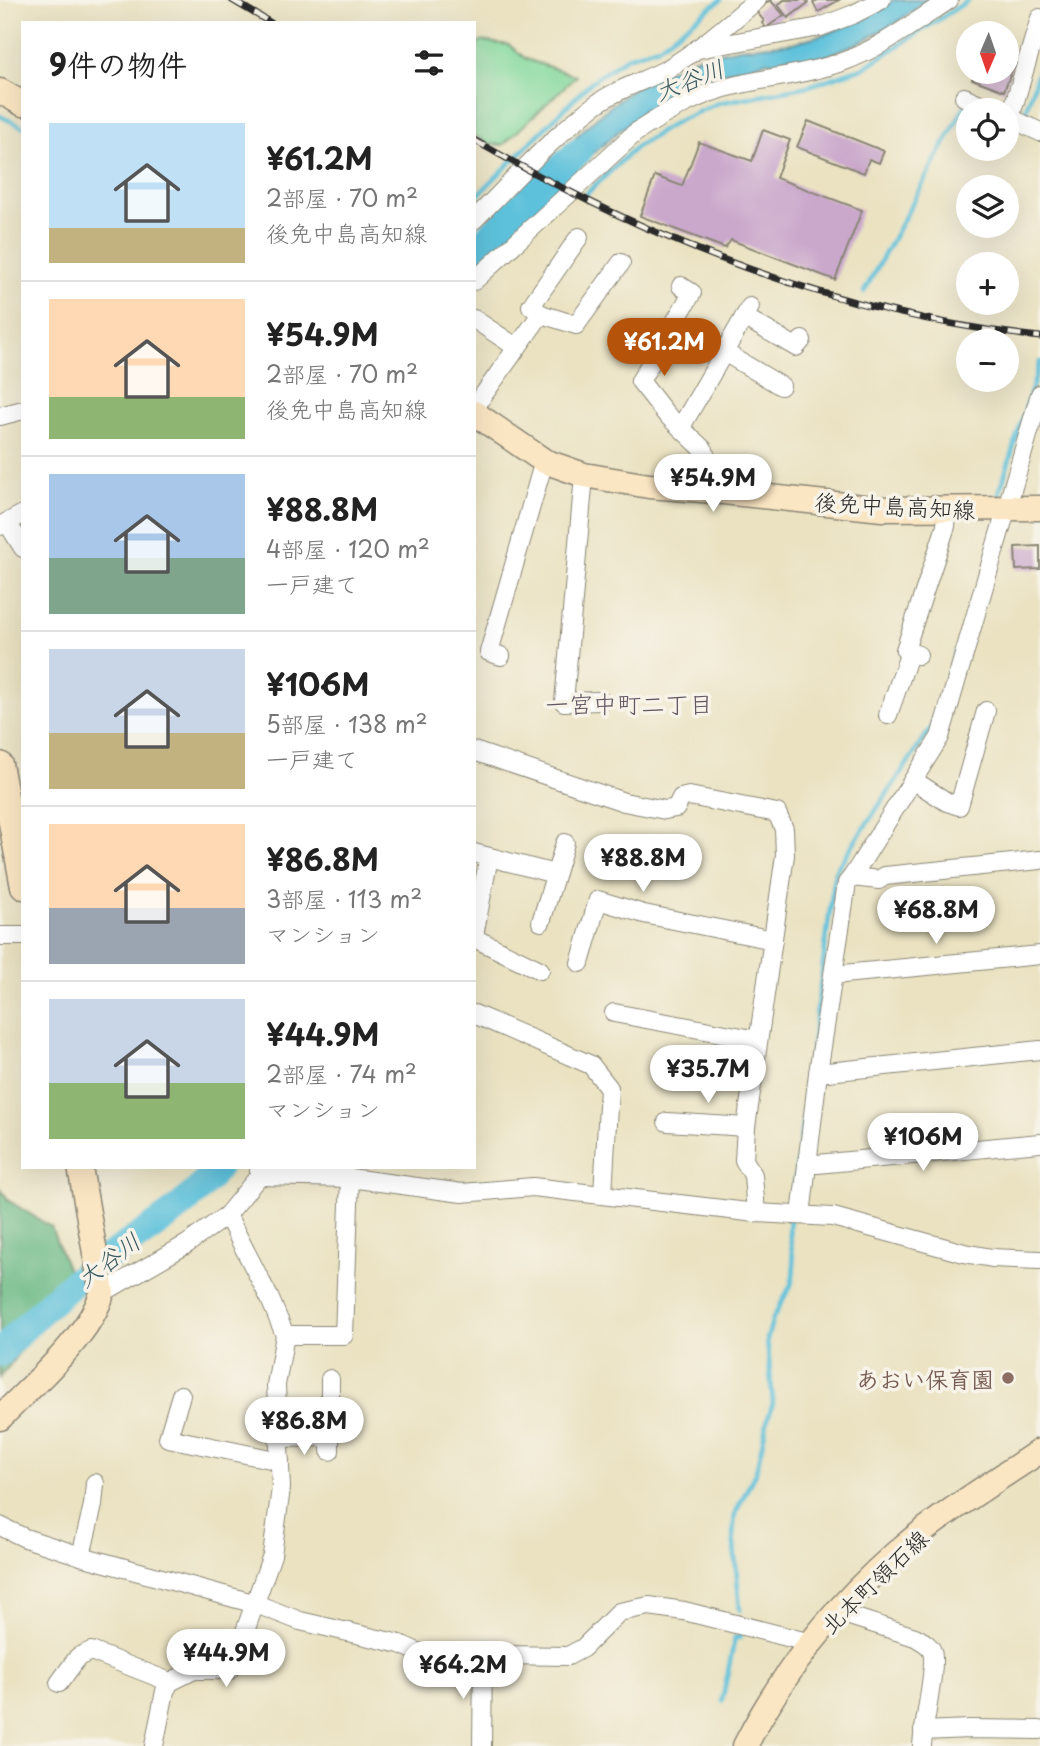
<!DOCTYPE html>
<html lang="ja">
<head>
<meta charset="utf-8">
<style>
  :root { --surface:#fff; --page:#f2f2f2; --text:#222; --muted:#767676; --line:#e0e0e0; --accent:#b45309 }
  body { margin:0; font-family:"Playpen Sans","Klee One",sans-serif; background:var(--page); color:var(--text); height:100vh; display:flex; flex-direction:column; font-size:26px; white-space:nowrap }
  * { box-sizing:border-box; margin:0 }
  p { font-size:23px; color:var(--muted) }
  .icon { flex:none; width:38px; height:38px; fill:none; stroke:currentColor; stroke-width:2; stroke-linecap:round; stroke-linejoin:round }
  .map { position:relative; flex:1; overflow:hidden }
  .sheet { position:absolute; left:21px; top:21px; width:455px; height:1148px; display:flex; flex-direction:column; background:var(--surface); border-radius:0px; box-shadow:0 7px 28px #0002 }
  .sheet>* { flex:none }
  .needle { width:46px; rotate:182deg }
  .buttons { position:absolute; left:956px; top:21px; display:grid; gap:14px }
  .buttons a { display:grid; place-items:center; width:63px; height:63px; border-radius:50%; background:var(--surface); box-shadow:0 7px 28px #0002; font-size:35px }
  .price { position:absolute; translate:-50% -60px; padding:0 16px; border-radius:24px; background:#fff; color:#222; font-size:23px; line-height:46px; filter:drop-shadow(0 2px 4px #0008) }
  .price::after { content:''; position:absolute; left:50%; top:42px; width:21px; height:16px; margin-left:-10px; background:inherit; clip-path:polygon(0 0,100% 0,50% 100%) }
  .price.on { background:var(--accent); color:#fff }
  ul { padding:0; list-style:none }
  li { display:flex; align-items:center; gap:21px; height:175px; padding:0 28px }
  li+li { border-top:2px solid var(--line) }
  li span { display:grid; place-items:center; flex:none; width:196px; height:140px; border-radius:0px; color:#555 }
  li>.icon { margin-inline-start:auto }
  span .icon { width:84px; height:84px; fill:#fffc; stroke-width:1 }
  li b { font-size:30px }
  h2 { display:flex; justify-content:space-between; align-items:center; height:84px; padding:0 28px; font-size:30px }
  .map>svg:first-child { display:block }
</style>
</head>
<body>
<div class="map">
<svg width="1040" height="1746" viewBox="0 0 1040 1746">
  <rect width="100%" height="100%" fill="#f7f3e8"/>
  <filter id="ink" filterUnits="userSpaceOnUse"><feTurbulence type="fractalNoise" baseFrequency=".0143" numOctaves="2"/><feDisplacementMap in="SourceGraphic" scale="14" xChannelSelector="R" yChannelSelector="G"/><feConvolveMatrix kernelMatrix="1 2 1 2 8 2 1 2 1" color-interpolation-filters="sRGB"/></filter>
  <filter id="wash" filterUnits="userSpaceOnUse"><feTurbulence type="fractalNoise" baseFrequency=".00686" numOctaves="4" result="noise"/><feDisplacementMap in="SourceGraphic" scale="28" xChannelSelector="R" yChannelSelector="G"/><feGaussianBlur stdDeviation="1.57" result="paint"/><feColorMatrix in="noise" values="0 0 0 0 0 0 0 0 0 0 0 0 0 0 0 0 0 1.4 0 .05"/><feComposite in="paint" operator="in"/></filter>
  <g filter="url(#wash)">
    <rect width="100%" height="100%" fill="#eae2c1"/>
    <path fill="#84d99d" stroke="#588264" stroke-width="2" d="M480 41 509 45 526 59 576 76 503 145 488 144 474 135V50Z"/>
    <path fill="#6bb984" stroke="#4b7258" stroke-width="2" d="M0 1188 9 1201 51 1227 69 1273 46 1316 0 1378Z"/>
    <path fill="#5dc1db" stroke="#447683" stroke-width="2" d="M893 0H928L893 25 863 41 826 56 789 64 765 61 748 68 683 80 678 88 620 130 562 181 541 169 598 116 639 84 698 57 740 48 792 43 832 32 879 10Z"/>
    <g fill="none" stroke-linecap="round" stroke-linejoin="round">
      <g stroke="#5dc1db" stroke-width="4.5">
        <path d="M0 116 23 127"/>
        <path d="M1023 119 1040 66"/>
        <path d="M586 194 636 147 678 121 718 103 809 86 865 67 969 0"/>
        <path d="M474 199 591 82 627 57 658 47 721 0"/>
        <path d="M864 292 966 104"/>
        <path d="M997 500 1040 362"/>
        <path d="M791 1211 835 871 932 727 956 650"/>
        <path d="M740 1610 733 1534 735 1514 756 1471 768 1418 773 1403 767 1339 773 1318 791 1285 793 1276 794 1265 789 1230 790 1219"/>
        <path d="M722 1701 735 1637 740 1638 741 1633"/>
      </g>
      <g stroke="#5dc1db" stroke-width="28">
        <path d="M474 250 579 151"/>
        <path d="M0 1353C26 1325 53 1298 83 1275 129 1240 183 1215 218 1167"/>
      </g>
    </g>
    <g id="blocks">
      <g fill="#caa8cc">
        <path d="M770 0 784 15 766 28 762 23 764 21 756 11Z"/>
        <path d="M784 0H806L808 3 788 18 778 5Z"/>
        <path d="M818 0H839L818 12 813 3Z"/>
        <path d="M1006 54 1017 57 1004 91 972 79 975 72H1006Z"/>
        <path d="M808 121 884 151 879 163 869 159 864 173 797 147Z"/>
        <path d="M763 130 790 140 776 178 862 210 835 280 731 240 725 248 640 216 655 176 682 186 699 142 752 161Z"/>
        <path d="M1040 546V569L1016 570 1015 547Z"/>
      </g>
    </g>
  </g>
  <g filter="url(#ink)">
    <use href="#blocks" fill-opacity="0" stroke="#8a8676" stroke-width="2"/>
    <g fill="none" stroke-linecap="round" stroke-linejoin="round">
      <defs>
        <g id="minor">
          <path d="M698 49 820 27 854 14 881 0"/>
          <path d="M964 97 993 110"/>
          <path d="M1006 116 1040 132"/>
          <path d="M1010 118 1040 18"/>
          <path d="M474 220C513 181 551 138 595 105 618 88 643 82 667 69 700 50 728 24 757 0"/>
          <path d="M474 281 635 133C667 112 699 93 737 85 772 77 808 74 842 62 881 48 915 22 949 0"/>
          <path d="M681 286 692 293 640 381 666 414 704 450 714 491"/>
          <path d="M541 314 531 306 579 237"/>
          <path d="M744 317 796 347 802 340"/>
          <path d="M474 319 516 347"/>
          <path d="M724 352 781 386"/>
          <path d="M474 408 541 314 576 325 621 263"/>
          <path d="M0 416 23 410"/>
          <path d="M681 427 750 307"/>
          <path d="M584 475 564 702 601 701"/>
          <path d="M7 522 23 548"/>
          <path d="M0 526 23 514"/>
          <path d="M918 655 905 650 946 526 947 510"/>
          <path d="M501 656 489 652 544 461"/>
          <path d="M888 715 910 652"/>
          <path d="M474 751 624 802 665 810 676 808 681 798 689 796 777 813 784 829 785 855 746 1127 744 1160 753 1175 756 1213 833 1217 964 1253 992 1258 1040 1260"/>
          <path d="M913 780 947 802 959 806 986 711"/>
          <path d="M474 853 555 874"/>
          <path d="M852 877 940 737 1040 394"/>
          <path d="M541 922 565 843"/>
          <path d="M0 936H23"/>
          <path d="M474 936 489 857"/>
          <path d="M474 938 540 970"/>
          <path d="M580 963 598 900 644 914 773 940"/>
          <path d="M833 975 1040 955"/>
          <path d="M614 1013 758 1040"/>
          <path d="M474 1014 591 1065 609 1088 603 1194"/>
          <path d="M818 1073 1040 1050"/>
          <path d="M667 1122 746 1127"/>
          <path d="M807 1163 817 1164 1040 1143"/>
          <path d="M259 1176 350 1178 462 1193 533 1187 756 1213"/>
          <path d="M801 1215 818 1073 847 883 852 877 879 880 885 876 1040 860"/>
          <path d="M102 1293 187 1244 227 1215 259 1176V1167"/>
          <path d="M285 1335H344L350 1178"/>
          <path d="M330 1379V1451"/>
          <path d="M181 1395 168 1438 280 1461"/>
          <path d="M278 1438 330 1437"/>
          <path d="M0 1526 25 1538 81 1556 256 1604 300 1621 400 1644 431 1658 495 1655 568 1656 583 1648 619 1612 649 1606 684 1611 811 1643"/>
          <path d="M81 1556 93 1505 95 1483"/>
          <path d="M837 1612 915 1637C922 1641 929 1644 932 1651 937 1666 923 1725 922 1746"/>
          <path d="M59 1683 78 1657 91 1651 170 1682"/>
          <path d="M923 1731 969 1729 1040 1730"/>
          <path d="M154 1746 165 1691 170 1682 194 1670H229L237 1654 272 1555 281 1488 276 1385 285 1335 270 1299 227 1215"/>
          <path d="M482 1746 483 1656"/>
        </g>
        <g id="secondary">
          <path d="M0 91 23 104"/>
          <path d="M474 413 544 461 584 475 649 486 714 491 882 509 1040 508"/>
          <path d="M0 764 23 887"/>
          <path d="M0 1418C32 1385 90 1336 102 1293L80 1167"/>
          <path d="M745 1746C782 1673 835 1607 896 1553 940 1515 991 1484 1040 1451"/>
        </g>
      </defs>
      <use href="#minor" stroke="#8a8676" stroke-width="20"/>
      <use href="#secondary" stroke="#8a8676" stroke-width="27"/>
      <use href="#minor" stroke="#fff" stroke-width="18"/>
      <use href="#secondary" stroke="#fbe6c3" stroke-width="24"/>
      <defs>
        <g id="rail">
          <path d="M232 0 271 23"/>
          <path d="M474 140C652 242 835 314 1040 337"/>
        </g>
      </defs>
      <use href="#rail" stroke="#2b2b2b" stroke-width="7"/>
      <use href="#rail" stroke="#f7f3e8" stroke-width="4.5" stroke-dasharray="13" stroke-linecap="butt"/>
    </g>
  </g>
  <circle fill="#8d6e63" stroke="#f7f3e8" stroke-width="2.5" cx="1008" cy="1378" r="7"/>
  <g text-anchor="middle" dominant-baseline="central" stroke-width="7" stroke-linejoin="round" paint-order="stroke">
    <g font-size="23" fill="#2b2b2b" stroke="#f7f3e8">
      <text transform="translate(895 505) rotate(3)">後免中島高知線</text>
      <text transform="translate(874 1581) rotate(-44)">北本町領石線</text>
    </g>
    <g font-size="23" font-weight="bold" fill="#785e54" stroke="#f7f3e8" text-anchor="end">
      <text x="994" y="1378">あおい保育園</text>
    </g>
    <g font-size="24" font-style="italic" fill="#3a5860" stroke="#f7f3e8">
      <text transform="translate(689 79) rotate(-21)">大谷川</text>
      <text transform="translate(108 1259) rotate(-37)">大谷川</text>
    </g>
    <g font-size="24" fill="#635763" stroke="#f7f3e8">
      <text x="629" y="703">一宮中町二丁目</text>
    </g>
  </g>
</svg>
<div class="buttons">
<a><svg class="needle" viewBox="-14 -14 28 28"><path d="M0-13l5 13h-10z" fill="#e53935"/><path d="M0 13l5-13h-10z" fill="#767676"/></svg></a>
<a><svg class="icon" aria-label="locate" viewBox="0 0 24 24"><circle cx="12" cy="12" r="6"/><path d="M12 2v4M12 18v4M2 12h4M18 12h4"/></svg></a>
<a><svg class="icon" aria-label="layers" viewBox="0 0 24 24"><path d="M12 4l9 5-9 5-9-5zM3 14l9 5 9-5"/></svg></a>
<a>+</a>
<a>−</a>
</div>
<b class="price on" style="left:664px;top:378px">¥61.2M</b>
<b class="price" style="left:713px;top:514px">¥54.9M</b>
<b class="price" style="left:643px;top:894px">¥88.8M</b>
<b class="price" style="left:936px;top:946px">¥68.8M</b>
<b class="price" style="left:708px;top:1105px">¥35.7M</b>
<b class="price" style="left:923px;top:1173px">¥106M</b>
<b class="price" style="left:304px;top:1457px">¥86.8M</b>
<b class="price" style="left:226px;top:1689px">¥44.9M</b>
<b class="price" style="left:463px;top:1701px">¥64.2M</b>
<section class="sheet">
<h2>9件の物件<svg class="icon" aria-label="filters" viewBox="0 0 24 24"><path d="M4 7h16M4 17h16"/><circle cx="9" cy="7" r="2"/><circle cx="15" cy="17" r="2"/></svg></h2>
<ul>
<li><span style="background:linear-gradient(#bfe0f5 75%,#c2b280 0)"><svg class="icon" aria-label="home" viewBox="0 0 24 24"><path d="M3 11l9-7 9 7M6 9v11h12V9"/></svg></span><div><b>¥61.2M</b><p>2部屋 · 70 m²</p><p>後免中島高知線</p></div></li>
<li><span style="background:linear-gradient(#ffd9b3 70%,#8fb573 0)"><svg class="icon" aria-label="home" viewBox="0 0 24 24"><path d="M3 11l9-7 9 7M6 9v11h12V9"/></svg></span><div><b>¥54.9M</b><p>2部屋 · 70 m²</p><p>後免中島高知線</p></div></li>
<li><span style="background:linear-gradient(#a9c7e8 60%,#7fa58c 0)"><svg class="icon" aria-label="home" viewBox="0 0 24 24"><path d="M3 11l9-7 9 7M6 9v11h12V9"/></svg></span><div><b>¥88.8M</b><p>4部屋 · 120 m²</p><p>一戸建て</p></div></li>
<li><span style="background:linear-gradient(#c9d6e8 60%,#c2b280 0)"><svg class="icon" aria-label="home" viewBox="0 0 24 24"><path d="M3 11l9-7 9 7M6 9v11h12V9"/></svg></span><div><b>¥106M</b><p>5部屋 · 138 m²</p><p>一戸建て</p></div></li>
<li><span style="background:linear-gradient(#ffd9b3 60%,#9aa5b1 0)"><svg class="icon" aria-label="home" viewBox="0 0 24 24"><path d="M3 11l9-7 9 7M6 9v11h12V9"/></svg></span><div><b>¥86.8M</b><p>3部屋 · 113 m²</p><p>マンション</p></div></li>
<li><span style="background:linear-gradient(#c9d6e8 60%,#8fb573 0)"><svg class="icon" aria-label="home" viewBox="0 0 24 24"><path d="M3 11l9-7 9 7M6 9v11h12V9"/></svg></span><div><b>¥44.9M</b><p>2部屋 · 74 m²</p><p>マンション</p></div></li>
</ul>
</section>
</div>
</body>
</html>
